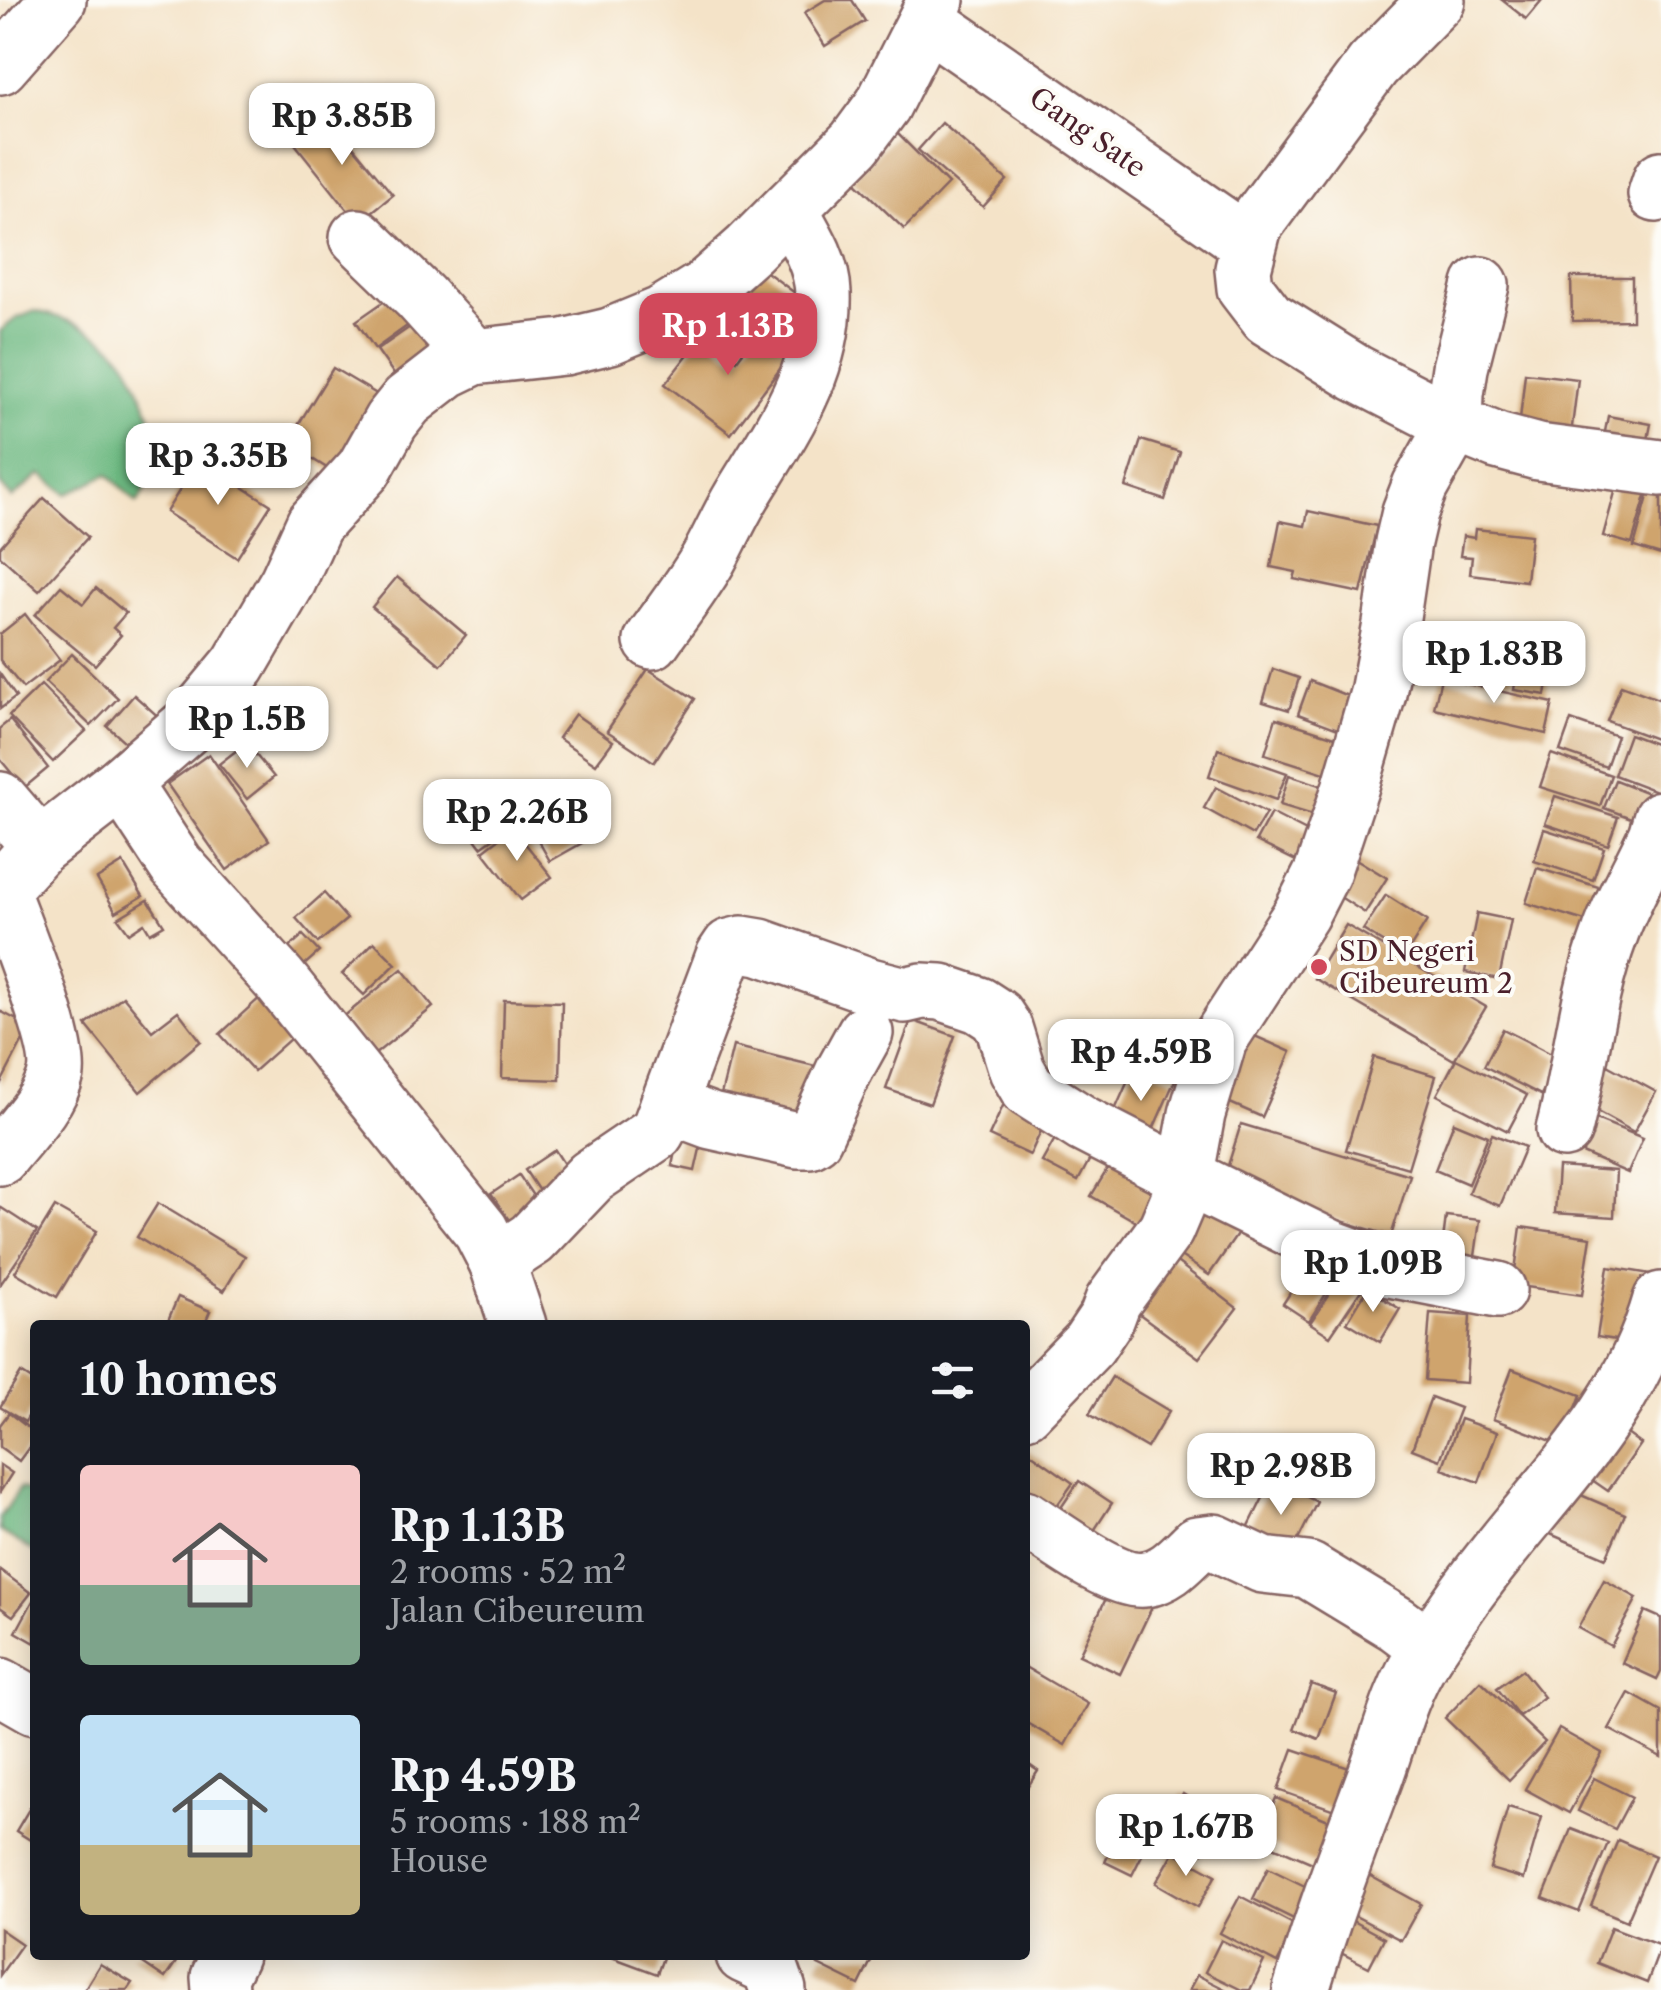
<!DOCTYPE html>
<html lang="en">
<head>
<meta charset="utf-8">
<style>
  :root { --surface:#171b24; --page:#242831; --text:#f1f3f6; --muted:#9ea1a6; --accent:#d1495b }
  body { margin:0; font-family:"Libre Caslon Text",serif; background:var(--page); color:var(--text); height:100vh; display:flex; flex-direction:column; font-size:38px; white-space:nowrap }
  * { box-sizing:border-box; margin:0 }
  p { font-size:32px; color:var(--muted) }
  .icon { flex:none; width:55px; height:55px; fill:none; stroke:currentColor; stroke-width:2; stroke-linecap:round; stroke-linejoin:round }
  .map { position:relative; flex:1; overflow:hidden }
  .details { position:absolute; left:30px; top:1320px; width:1000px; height:640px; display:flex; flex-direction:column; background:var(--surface); border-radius:10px; box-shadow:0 5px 25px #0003 }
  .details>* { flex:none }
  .price { position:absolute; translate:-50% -85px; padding:0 22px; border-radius:20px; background:#fff; color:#222; font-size:32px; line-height:65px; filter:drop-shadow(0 2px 5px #0008) }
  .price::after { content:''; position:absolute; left:50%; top:60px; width:30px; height:22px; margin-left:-15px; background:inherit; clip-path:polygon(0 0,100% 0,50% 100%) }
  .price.current { background:var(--accent); color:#fff }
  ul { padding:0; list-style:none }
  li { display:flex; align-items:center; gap:30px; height:250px; padding:0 50px }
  li span { display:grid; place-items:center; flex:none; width:280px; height:200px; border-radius:10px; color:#555 }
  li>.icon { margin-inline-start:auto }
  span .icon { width:120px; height:120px; fill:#fffc; stroke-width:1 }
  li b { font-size:42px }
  h2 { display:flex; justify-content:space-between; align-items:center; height:120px; padding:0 50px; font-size:42px }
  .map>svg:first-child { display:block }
</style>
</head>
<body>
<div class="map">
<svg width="1661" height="1990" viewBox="0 0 1661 1990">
  <rect width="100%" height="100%" fill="#fdfcf7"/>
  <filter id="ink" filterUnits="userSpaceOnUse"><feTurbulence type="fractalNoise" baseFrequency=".01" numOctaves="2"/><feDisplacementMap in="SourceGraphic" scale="20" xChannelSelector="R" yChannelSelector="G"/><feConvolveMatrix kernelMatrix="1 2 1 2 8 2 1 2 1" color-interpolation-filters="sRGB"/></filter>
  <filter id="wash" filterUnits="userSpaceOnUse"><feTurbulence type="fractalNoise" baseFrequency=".0048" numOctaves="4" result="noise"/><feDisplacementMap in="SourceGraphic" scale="40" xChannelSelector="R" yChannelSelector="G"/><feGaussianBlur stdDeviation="2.25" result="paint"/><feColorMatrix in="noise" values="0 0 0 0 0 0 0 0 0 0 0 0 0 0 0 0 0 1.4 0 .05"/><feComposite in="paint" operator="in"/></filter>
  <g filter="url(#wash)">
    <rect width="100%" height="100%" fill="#f4e3c8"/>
    <g fill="#6cb880" stroke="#5b6c56" stroke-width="2.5">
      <path d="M35 311C72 319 116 337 133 374 146 400 154 429 166 456L137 503 108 474 67 494 41 474 12 498 0 484V331L15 319Z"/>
      <path d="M20 1488 35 1494V1552L0 1531V1518Z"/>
    </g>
    <g id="blocks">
      <g fill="#cfa46d">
        <path d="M825 0H852L865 21 825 46 804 13Z"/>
        <path d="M1502 0H1542L1526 19Z"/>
        <path d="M326 113 393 195 358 223 292 140Z"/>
        <path d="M942 123 1007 180 983 207 918 150Z"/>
        <path d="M897 133 948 184 904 229 852 179Z"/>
        <path d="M760 267 819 311 791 347 733 302Z"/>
        <path d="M1571 277H1632V320L1572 321Z"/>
        <path d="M402 289 421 316 375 349 356 321Z"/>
        <path d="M423 318 444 348 398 380 377 350Z"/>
        <path d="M760 329 792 353 731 434 665 384 703 335 737 360Z"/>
        <path d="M333 368 385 399 338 475 287 443Z"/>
        <path d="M1525 373 1578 379 1570 443 1518 438Z"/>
        <path d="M1608 416 1651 424 1645 455 1602 447Z"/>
        <path d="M1141 440 1180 452 1165 500 1126 487Z"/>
        <path d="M199 459 271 505 237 558 166 512Z"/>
        <path d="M1620 474 1650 482 1632 544 1603 536Z"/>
        <path d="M1652 482 1661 485V555L1634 547Z"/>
        <path d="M44 498 88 537 39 591 0 556V547Z"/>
        <path d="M1308 511 1377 526 1361 593 1294 579 1296 572 1271 567 1280 521 1305 526Z"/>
        <path d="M1475 529 1531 535 1526 581 1470 574 1472 557 1460 556 1463 536 1474 538Z"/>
        <path d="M397 577 466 635 441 665 372 607Z"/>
        <path d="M61 586 83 604 96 588 126 613 113 628 121 635 95 665 35 615Z"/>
        <path d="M25 614 60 660 23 688 0 660V634Z"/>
        <path d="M1457 630 1518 637 1513 680 1452 673Z"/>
        <path d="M1521 646 1553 651 1546 695 1514 690Z"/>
        <path d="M72 654 118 698 91 726 45 682Z"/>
        <path d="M648 669 695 699 654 762 607 731Z"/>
        <path d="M1273 669 1299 678 1289 710 1263 702Z"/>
        <path d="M0 674 16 697 0 709Z"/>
        <path d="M1441 678 1553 703 1546 734 1434 708Z"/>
        <path d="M1310 681 1363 702 1351 734 1298 714Z"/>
        <path d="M41 685 86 731 53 762 9 716Z"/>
        <path d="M1621 685 1661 700V741L1607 721Z"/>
        <path d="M134 695 161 719 134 750 107 726Z"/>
        <path d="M575 714 613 741 596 764 558 738Z"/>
        <path d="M1276 718 1357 744 1346 780 1265 754Z"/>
        <path d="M10 720 48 768 24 788 0 759V728Z"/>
        <path d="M1571 720 1617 736 1606 767 1560 751Z"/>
        <path d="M1629 734 1661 746V793L1614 775Z"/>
        <path d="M246 743 274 777 247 799 219 764Z"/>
        <path d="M1218 749 1287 773 1276 800 1209 776Z"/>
        <path d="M209 754 269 840 227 870 167 784Z"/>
        <path d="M1551 754 1611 775 1600 806 1540 787Z"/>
        <path d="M1289 775 1345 793 1336 822 1280 805Z"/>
        <path d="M1615 780 1661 798 1653 826 1604 808Z"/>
        <path d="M1216 787 1266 813 1253 835 1204 808Z"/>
        <path d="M568 796 591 838 550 861 526 819Z"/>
        <path d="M1555 796 1618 817 1608 845 1545 824Z"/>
        <path d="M1271 813 1318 837 1304 865 1256 841Z"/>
        <path d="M486 814 501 833 481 847 467 828Z"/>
        <path d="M513 828 552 877 521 900 483 851Z"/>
        <path d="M1544 829 1604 848 1593 880 1534 861Z"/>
        <path d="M1356 859 1387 878 1365 913 1334 893Z"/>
        <path d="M123 863 143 896 116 912 97 879Z"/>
        <path d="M1537 868 1618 893 1608 928 1526 903Z"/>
        <path d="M324 893 347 919 318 943 296 918Z"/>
        <path d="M1386 895 1427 921 1405 956 1363 930Z"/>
        <path d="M148 900 164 925 150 933 144 923 129 933 118 918Z"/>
        <path d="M1477 913 1511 920 1499 979 1465 972Z"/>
        <path d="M1346 925 1486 1007 1454 1060 1314 978Z"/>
        <path d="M303 935 319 952 293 975 277 958Z"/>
        <path d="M374 942 396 964 364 995 342 974Z"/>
        <path d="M402 969 433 1007 374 1055 342 1018Z"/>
        <path d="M274 985 308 1023 254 1071 220 1034Z"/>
        <path d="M123 996 152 1031 178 1011 201 1041 140 1092 86 1025Z"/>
        <path d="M504 1000 562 1002 560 1080 502 1078Z"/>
        <path d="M0 1011 30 1027 0 1085Z"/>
        <path d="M911 1020 955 1036 930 1104 886 1089Z"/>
        <path d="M1503 1029 1559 1058 1541 1095 1484 1066Z"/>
        <path d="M1250 1034 1291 1052 1262 1117 1221 1099Z"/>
        <path d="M733 1046 823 1068 807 1136 716 1115Z"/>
        <path d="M1374 1057 1436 1076 1408 1168 1346 1150Z"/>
        <path d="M1456 1059 1527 1095 1508 1131 1437 1095Z"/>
        <path d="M1136 1063 1175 1080 1146 1145 1107 1128Z"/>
        <path d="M1605 1064 1656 1092 1634 1132 1583 1104Z"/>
        <path d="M1009 1093 1050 1111 1030 1155 989 1136Z"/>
        <path d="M1579 1112 1643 1138 1628 1173 1564 1145Z"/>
        <path d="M681 1122 705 1127 695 1171 672 1166Z"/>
        <path d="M1454 1122 1488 1136 1468 1184 1435 1170Z"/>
        <path d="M1241 1124 1410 1175 1391 1236 1222 1185Z"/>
        <path d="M1492 1134 1525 1147 1500 1206 1468 1193Z"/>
        <path d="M1056 1137 1091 1157 1078 1181 1042 1162Z"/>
        <path d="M555 1150 578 1186 549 1206 525 1170Z"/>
        <path d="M1118 1152 1182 1189 1156 1233 1091 1196Z"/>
        <path d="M1558 1167 1616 1171 1614 1217 1555 1213Z"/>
        <path d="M519 1175 546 1215 518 1233 491 1194Z"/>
        <path d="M1212 1194 1248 1219 1209 1275 1173 1251Z"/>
        <path d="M158 1203 245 1256 224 1291 137 1237Z"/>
        <path d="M0 1207 37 1231 0 1285Z"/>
        <path d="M55 1207 97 1231 57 1297 15 1272Z"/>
        <path d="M1446 1216 1480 1220 1472 1278 1439 1274Z"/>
        <path d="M1521 1227 1591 1237 1582 1295 1513 1285Z"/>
        <path d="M1316 1253 1342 1268 1309 1321 1283 1304Z"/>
        <path d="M1169 1256 1237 1308 1199 1358 1130 1307Z"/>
        <path d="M1608 1267 1651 1274 1640 1344 1597 1337Z"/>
        <path d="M1345 1270 1366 1283 1330 1336 1310 1323Z"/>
        <path d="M1367 1289 1400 1309 1380 1342 1347 1322Z"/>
        <path d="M178 1297 210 1311 204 1325H166Z"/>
        <path d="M1430 1313 1470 1316 1466 1383 1425 1380Z"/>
        <path d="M1512 1369 1581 1395 1562 1445 1493 1419Z"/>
        <path d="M21 1373 35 1382V1404L25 1422 0 1407Z"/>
        <path d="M1112 1377 1169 1411 1147 1448 1089 1414Z"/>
        <path d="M1431 1397 1460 1408 1440 1460 1412 1449Z"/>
        <path d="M9 1413 35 1433V1439L19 1461 0 1447V1425Z"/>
        <path d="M1460 1419 1497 1432 1479 1482 1442 1469Z"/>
        <path d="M1616 1426 1641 1444 1608 1491 1582 1473Z"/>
        <path d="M1025 1449 1073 1483 1046 1521 1025 1507Z"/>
        <path d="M0 1465 12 1473 0 1492Z"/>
        <path d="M1272 1480 1317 1502 1290 1556 1245 1534Z"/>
        <path d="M1079 1481 1112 1503 1084 1546 1050 1524Z"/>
        <path d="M1567 1489 1625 1514 1606 1558 1548 1533Z"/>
        <path d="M0 1570 31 1593 13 1616 0 1607Z"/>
        <path d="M1604 1580 1637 1598 1611 1646 1578 1628Z"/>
        <path d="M1112 1586 1153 1605 1120 1674 1079 1655Z"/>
        <path d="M35 1597V1643L16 1632Z"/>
        <path d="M1645 1611 1661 1618V1671L1657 1679 1622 1663Z"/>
        <path d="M1025 1667 1088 1704 1065 1745 1025 1722Z"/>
        <path d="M1522 1670 1544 1697 1519 1716 1497 1688Z"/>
        <path d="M1481 1681 1545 1742 1509 1780 1445 1718Z"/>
        <path d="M1311 1684 1336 1693 1319 1739 1294 1729Z"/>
        <path d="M1629 1693 1661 1711V1757L1609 1729Z"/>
        <path d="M1559 1729 1602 1753 1569 1813 1525 1789Z"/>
        <path d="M1293 1749 1355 1770 1340 1812 1278 1790Z"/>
        <path d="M1025 1762 1038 1771 1025 1791Z"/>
        <path d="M1594 1778 1632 1797 1615 1829 1578 1811Z"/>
        <path d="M1183 1794 1223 1819 1203 1853 1162 1829Z"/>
        <path d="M1276 1798 1333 1822 1315 1864 1259 1840Z"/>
        <path d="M35 1799V1843L16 1831Z"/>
        <path d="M1508 1807 1542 1817 1524 1879 1490 1869Z"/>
        <path d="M1125 1821 1152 1835 1132 1875 1105 1862Z"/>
        <path d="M1571 1829 1608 1843 1579 1912 1543 1898Z"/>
        <path d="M1618 1840 1655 1856 1627 1921 1591 1906Z"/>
        <path d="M1174 1852 1216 1875 1198 1907 1156 1883Z"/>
        <path d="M1268 1868 1315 1891 1300 1922 1253 1899Z"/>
        <path d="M1363 1872 1421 1904 1401 1940 1342 1909Z"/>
        <path d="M1240 1896 1297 1926 1277 1963 1220 1933Z"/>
        <path d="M1343 1916 1384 1938 1369 1967 1327 1946Z"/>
        <path d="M1611 1927 1661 1946 1647 1983 1597 1963Z"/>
        <path d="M0 1929 22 1944 0 1975Z"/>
        <path d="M1221 1940 1264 1961 1250 1990H1242L1205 1972Z"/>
        <path d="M131 1955H181L165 1978Z"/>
        <path d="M606 1955H664L657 1974Z"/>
        <path d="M823 1955H874L859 1985 818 1965Z"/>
        <path d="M100 1964 132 1983 127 1990H84Z"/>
        <path d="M1197 1975 1227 1990H1189Z"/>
      </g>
    </g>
  </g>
  <g filter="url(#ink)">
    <use href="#blocks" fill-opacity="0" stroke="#866462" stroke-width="2.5"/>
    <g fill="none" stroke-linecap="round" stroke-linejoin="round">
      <defs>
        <g id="minor">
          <path d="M1437 0 1373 65 1254 226 1243 269 1245 288 1268 318 1356 373 1455 424 1497 441 1538 452 1661 468"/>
          <path d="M927 21 1248 243"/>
          <path d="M0 66 58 0"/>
          <path d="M1656 194 1661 179"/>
          <path d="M358 237 420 297 474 357"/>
          <path d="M652 641C671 614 692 587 709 558 720 538 729 517 741 497 779 434 826 371 823 293 822 262 804 235 789 209"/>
          <path d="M122 783 176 865 279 979 481 1231 497 1262 518 1325"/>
          <path d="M0 800 30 835 38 848"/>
          <path d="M0 890 38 848 122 783 190 724 239 665 288 581 314 524 364 469 391 421 407 401 447 370 474 357 564 347 610 336 661 315 705 288 749 249 855 143 883 105 936 0"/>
          <path d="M668 1105 711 1121 797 1140H809L814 1137 844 1071 865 1033"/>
          <path d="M1564 1130C1581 1065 1586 997 1610 934 1622 900 1641 869 1656 836L1661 819"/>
          <path d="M0 1157C17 1135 50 1102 56 1074 62 1043 13 925 0 889"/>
          <path d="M497 1262 532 1239 591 1177 656 1133 661 1124 724 956 730 947 742 944 760 947 870 986 905 995 922 991 941 992 979 1005 996 1016 1004 1028 1017 1070 1028 1089 1083 1124 1186 1177 1331 1248 1385 1268 1498 1290"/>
          <path d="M1025 1410 1089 1344 1107 1317 1113 1301 1166 1229 1183 1189 1197 1114 1219 1040 1301 914 1322 873 1350 789 1378 693 1391 624 1403 542 1410 512 1420 486 1455 424 1456 394 1460 368 1481 285"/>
          <path d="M1025 1518C1051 1535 1116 1584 1145 1579 1168 1576 1182 1558 1197 1544L1214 1542 1263 1565 1308 1570 1397 1624 1421 1642 1424 1655C1400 1692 1390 1735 1375 1777 1349 1847 1322 1918 1301 1990"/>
          <path d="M1424 1655C1442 1629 1458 1603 1477 1579 1545 1488 1629 1413 1661 1300"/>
          <path d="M0 1686 35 1706"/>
          <path d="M744 1955 770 1967 778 1990"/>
          <path d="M220 1990 219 1977 230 1955"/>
        </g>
      </defs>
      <use href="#minor" stroke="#866462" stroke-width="60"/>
      <use href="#minor" stroke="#fff" stroke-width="55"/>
    </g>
  </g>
  <circle fill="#d1495b" stroke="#fdfcf7" stroke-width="4" cx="1319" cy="967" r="10"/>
  <g text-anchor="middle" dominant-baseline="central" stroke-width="8" stroke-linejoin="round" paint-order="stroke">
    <g font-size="28" fill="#4a1f2b" stroke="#fdfcf7">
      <text transform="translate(1088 132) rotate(35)">Gang Sate</text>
    </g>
    <g font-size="28" fill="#4a1f2b" stroke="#fdfcf7" text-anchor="start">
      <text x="1339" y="951">SD Negeri<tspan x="1339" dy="32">Cibeureum 2</tspan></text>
    </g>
  </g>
</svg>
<b class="price" style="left:342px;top:168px">Rp 3.85B</b>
<b class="price current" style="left:728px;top:378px">Rp 1.13B</b>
<b class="price" style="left:218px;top:508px">Rp 3.35B</b>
<b class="price" style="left:1494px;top:706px">Rp 1.83B</b>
<b class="price" style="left:247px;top:771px">Rp 1.5B</b>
<b class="price" style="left:517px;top:864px">Rp 2.26B</b>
<b class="price" style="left:1141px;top:1104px">Rp 4.59B</b>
<b class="price" style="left:1373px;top:1315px">Rp 1.09B</b>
<b class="price" style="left:1281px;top:1518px">Rp 2.98B</b>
<b class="price" style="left:1186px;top:1879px">Rp 1.67B</b>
<section class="details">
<h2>10 homes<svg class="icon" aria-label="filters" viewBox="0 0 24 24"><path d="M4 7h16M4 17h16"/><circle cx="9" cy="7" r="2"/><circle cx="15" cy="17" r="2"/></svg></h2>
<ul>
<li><span style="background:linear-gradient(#f6c9c9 60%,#7fa58c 0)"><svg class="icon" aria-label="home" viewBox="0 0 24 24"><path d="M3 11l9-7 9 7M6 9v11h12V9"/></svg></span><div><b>Rp 1.13B</b><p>2 rooms · 52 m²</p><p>Jalan Cibeureum</p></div></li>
<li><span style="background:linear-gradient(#bfe0f5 65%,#c2b280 0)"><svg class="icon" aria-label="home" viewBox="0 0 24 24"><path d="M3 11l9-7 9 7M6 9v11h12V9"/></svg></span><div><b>Rp 4.59B</b><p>5 rooms · 188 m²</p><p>House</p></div></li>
</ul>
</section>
</div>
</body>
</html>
